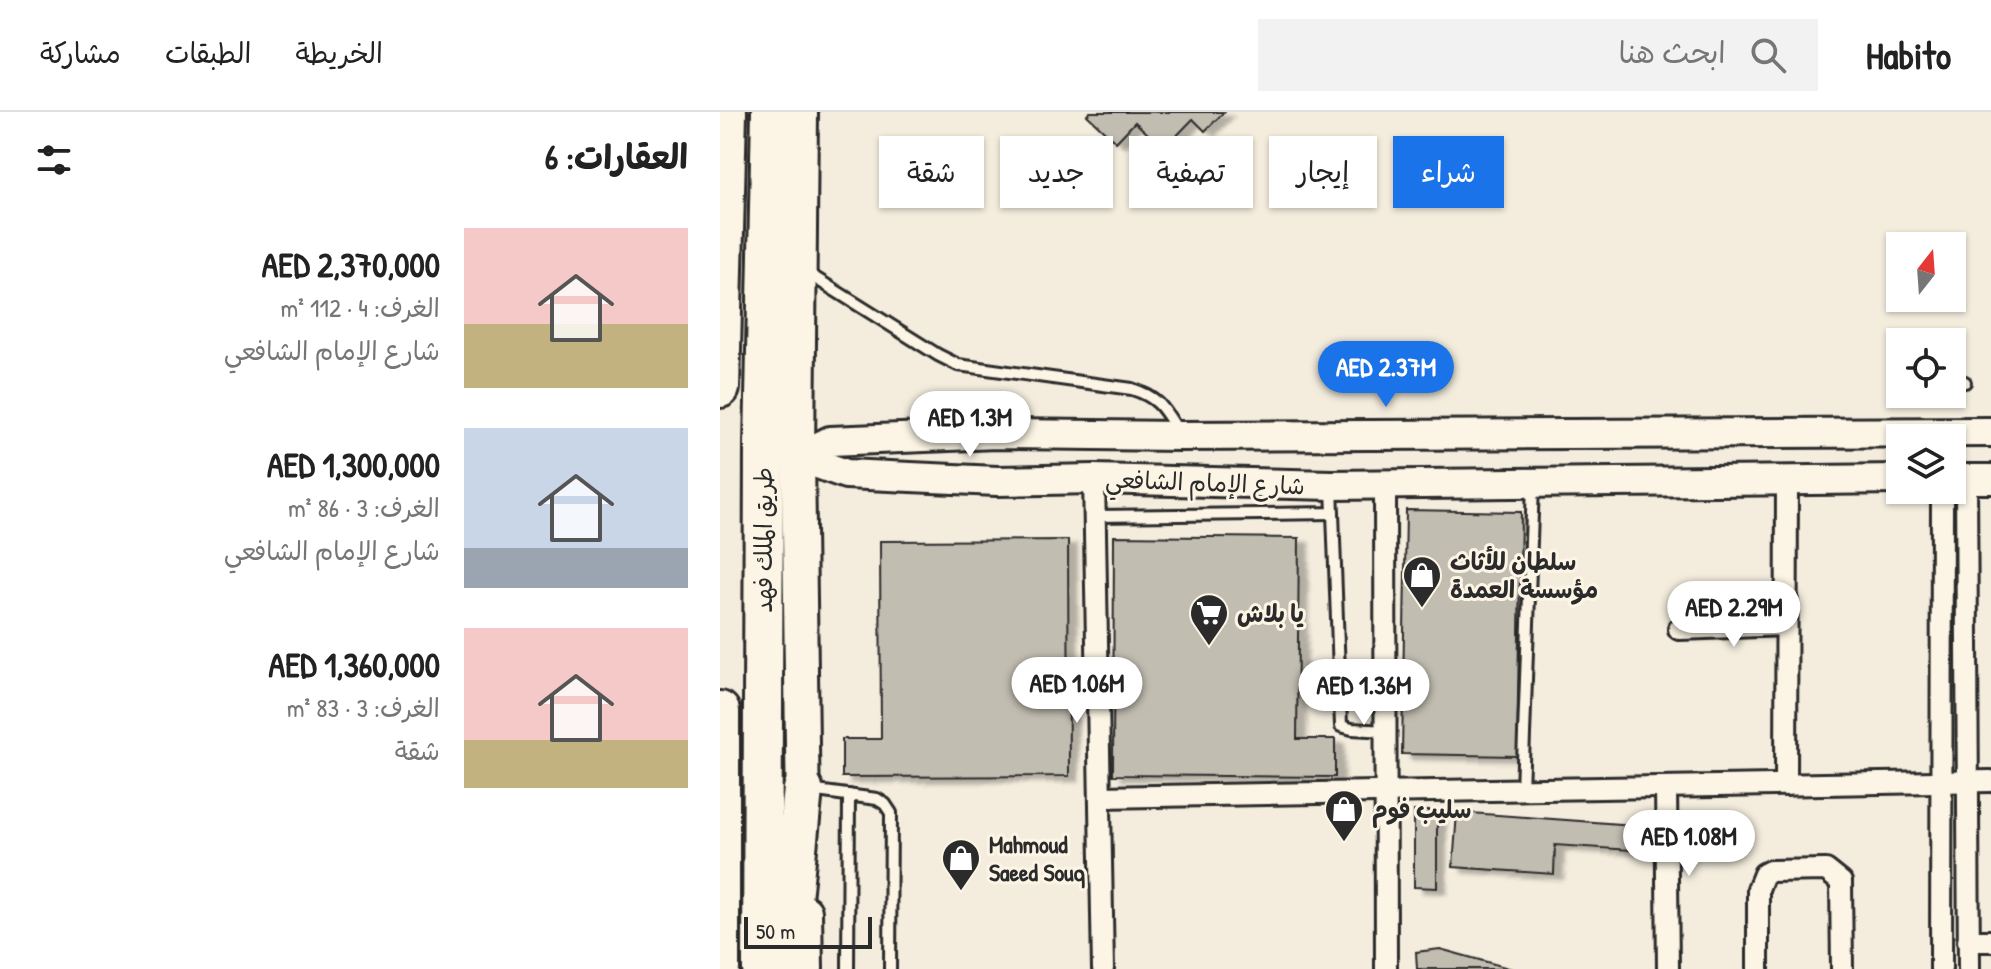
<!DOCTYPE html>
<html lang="ar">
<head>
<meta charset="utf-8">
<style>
  :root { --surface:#fff; --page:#f2f2f2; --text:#222; --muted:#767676; --line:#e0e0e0; --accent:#1a73e8 }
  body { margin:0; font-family:"Patrick Hand","Playpen Sans Arabic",sans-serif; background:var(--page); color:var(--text); direction:rtl; height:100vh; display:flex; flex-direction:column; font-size:30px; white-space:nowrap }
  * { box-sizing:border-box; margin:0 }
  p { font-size:26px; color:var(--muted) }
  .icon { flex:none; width:44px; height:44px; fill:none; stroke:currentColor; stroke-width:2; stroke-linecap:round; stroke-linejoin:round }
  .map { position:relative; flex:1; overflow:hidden; direction:ltr }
  .side { display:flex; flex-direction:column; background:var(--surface); width:720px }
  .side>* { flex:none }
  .banner { position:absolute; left:24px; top:24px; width:760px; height:72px; direction:rtl; display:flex; gap:16px }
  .needle { width:52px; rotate:17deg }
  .tools { position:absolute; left:1166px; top:120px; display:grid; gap:16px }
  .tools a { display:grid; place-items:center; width:80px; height:80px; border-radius:0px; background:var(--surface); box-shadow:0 2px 6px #0004; font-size:40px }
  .scale { position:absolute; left:24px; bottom:20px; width:128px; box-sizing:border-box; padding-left:8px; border:4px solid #2b2b2b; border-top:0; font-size:22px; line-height:28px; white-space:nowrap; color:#2b2b2b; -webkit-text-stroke:6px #fcf5e5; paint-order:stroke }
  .price { position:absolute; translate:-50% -68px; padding:0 18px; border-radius:28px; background:#fff; color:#222; font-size:26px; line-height:52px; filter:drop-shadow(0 2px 4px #0008) }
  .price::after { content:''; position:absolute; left:50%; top:48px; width:24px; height:18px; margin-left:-12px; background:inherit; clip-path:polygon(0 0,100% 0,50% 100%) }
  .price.on { background:var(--accent); color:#fff }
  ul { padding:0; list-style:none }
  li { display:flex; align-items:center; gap:24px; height:200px; padding:0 32px }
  li span { display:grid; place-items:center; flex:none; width:224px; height:160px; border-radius:0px; color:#555 }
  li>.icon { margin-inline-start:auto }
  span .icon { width:96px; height:96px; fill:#fffc; stroke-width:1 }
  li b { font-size:34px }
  h2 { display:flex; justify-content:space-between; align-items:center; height:96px; padding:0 32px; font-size:34px }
  .tag { padding:0 28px; border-radius:0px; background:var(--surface); box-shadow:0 2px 6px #0004; font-size:28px; line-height:72px }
  .tag.on { background:var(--accent); color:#fff }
  header { display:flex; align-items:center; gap:48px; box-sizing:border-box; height:112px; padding:0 40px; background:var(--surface); border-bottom:2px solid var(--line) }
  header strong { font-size:38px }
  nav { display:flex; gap:44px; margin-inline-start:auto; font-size:28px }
  .search { width:560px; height:72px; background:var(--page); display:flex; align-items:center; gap:20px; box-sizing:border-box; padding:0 28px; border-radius:0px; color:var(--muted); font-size:30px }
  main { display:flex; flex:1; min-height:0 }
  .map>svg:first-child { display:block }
</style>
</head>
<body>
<header>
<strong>Habito</strong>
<div class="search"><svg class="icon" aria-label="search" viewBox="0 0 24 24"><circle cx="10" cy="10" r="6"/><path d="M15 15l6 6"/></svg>ابحث هنا</div>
<nav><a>الخريطة</a><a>الطبقات</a><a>مشاركة</a></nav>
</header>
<main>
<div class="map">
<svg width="1271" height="857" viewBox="0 0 1271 857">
  <defs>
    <filter id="shadow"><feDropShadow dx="9" dy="5" stdDeviation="2" flood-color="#0004"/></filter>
  </defs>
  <rect width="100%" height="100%" fill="#f4edde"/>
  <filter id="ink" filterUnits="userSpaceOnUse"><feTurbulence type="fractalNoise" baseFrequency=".0125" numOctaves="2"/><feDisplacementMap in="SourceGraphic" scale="16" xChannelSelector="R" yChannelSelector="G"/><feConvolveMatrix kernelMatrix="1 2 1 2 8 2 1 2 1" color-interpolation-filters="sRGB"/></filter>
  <g filter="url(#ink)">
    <g fill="#c2bdb1" stroke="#2b2b2b" stroke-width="2" filter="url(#shadow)">
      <path d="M370 0H504L485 19 473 7 444 37 415 10 396 30 367 3Z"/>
      <path d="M686 398 801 400 797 644 682 642Z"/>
      <path d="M394 424 579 426 577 627H615V665L393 663Z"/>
      <path d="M348 428 349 664 122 665V627H161L160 429Z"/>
      <path d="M694 699H717V776L694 775Z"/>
      <path d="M737 700 913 713 911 738 835 733 834 762 733 755Z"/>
      <path d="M720 837 792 857H697L696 840Z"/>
    </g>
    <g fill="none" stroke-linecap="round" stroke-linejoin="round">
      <defs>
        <g id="lane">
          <path d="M84 159 218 243 238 253 412 277C440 286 444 297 459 321"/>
          <path d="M1232 271 1245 270"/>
          <path d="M613 401 621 614 632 617 666 619"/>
          <path d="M376 404 613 401 612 376"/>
          <path d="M89 678 157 687 165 692 171 701 170 857"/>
          <path d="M802 678 813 373"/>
          <path d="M128 857 129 683"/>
        </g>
        <g id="street">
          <path d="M374 367 383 857"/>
          <path d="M1246 367 1249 857"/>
          <path d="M665 372 666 857"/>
          <path d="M959 517 1066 513"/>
          <path d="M1066 673 1067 369"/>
          <path d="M946 675 948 857"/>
          <path d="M380 685 1271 669"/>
          <path d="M1248 829H1271"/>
          <path d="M1038 857V777L1044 762 1050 759 1106 758 1121 770 1122 857"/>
          <path d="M1221 857 1222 378"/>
        </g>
        <g id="secondary">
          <path d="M78 345 110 329 276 322 460 324 1271 320"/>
          <path d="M78 345 126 362 277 369 374 367 612 373 1180 367"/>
          <path d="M1232 367H1271"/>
        </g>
        <g id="primary">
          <path d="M81 0 78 345 83 702"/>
          <path d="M85 800 86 857"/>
        </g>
        <g id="highway">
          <path d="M0 276 7 0"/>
          <path d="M0 599V857"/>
          <path d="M42 857 44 334 51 0"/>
          <path d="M65 857 83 677"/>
        </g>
      </defs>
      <use href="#lane" stroke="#2b2b2b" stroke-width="16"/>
      <use href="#street" stroke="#2b2b2b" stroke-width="26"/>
      <use href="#secondary" stroke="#2b2b2b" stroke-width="34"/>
      <use href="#primary" stroke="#2b2b2b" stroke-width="38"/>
      <use href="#highway" stroke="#2b2b2b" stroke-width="44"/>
      <use href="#lane" stroke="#fcf5e5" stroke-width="10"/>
      <use href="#street" stroke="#fcf5e5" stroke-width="20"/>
      <use href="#secondary" stroke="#fcf5e5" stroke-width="28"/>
      <use href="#primary" stroke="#fcf5e5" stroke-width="32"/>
      <use href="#highway" stroke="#fcf5e5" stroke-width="38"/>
    </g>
  </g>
  <defs>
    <symbol id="shop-pin" viewBox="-11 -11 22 30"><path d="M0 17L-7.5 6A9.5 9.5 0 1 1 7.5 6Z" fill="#2b2b2b" stroke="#fcf5e5"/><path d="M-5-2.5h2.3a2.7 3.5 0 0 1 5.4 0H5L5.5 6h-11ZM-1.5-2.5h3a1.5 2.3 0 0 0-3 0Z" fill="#fff"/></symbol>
    <symbol id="supermarket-pin" viewBox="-11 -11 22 30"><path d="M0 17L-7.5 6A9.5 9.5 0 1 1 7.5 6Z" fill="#2b2b2b" stroke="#fcf5e5"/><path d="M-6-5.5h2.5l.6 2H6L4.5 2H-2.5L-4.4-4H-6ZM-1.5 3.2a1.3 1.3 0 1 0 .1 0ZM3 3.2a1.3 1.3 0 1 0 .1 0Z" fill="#fff"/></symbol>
  </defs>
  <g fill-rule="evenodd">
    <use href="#shop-pin" x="680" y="441" width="44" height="60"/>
    <use href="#supermarket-pin" x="467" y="479" width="44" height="60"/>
    <use href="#shop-pin" x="602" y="675" width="44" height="60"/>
    <use href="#shop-pin" x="219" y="724" width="44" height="60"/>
  </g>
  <g text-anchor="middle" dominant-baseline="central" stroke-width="6" stroke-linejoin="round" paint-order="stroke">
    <g font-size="24" fill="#2b2b2b" stroke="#fcf5e5">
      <text transform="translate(485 370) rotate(2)">شارع الإمام الشافعي</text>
      <text transform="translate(43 428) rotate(-90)">طريق الملك فهد</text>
    </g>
    <g font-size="24" font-weight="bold" fill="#2b2b2b" stroke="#fcf5e5" text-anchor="start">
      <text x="730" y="449">سلطان للأثاث<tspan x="730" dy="28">مؤسسة العمدة</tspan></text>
      <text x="517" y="501">يا بلاش</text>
      <text x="652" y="697">سليب فوم</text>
      <text x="269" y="732">Mahmoud<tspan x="269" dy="28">Saeed Souq</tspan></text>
    </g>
  </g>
</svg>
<div class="tools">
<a><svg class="needle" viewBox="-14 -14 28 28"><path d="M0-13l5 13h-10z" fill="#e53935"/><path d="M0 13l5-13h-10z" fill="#767676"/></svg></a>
<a><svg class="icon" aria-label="locate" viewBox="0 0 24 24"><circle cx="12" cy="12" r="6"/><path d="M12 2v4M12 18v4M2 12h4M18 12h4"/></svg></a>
<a><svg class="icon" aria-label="layers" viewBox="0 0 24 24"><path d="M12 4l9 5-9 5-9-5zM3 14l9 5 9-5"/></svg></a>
</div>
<div class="scale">50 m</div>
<b class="price on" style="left:666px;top:297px">AED 2.37M</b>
<b class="price" style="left:250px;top:347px">AED 1.3M</b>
<b class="price" style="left:1014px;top:537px">AED 2.29M</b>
<b class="price" style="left:357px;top:613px">AED 1.06M</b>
<b class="price" style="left:644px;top:615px">AED 1.36M</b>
<b class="price" style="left:969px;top:766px">AED 1.08M</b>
<div class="banner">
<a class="tag on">شراء</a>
<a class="tag">إيجار</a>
<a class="tag">تصفية</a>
<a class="tag">جديد</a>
<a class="tag">شقة</a>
</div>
</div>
<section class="side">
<h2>العقارات: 6<svg class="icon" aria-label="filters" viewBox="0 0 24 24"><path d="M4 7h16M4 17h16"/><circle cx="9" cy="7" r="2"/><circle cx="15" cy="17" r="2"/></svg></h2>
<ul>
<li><span style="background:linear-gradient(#f6c9c9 60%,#c2b280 0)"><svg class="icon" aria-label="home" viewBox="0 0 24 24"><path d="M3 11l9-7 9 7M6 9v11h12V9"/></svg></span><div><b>AED 2,370,000</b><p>الغرف: 4 · 112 m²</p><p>شارع الإمام الشافعي</p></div></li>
<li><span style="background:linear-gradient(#c9d6e8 75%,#9aa5b1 0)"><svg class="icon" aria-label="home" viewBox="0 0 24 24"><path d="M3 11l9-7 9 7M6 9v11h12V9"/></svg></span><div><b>AED 1,300,000</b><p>الغرف: 3 · 86 m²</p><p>شارع الإمام الشافعي</p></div></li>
<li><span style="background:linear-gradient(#f6c9c9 70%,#c2b280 0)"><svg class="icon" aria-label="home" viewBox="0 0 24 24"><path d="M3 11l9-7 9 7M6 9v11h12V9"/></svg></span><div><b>AED 1,360,000</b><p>الغرف: 3 · 83 m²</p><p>شقة</p></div></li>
</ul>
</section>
</main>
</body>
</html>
